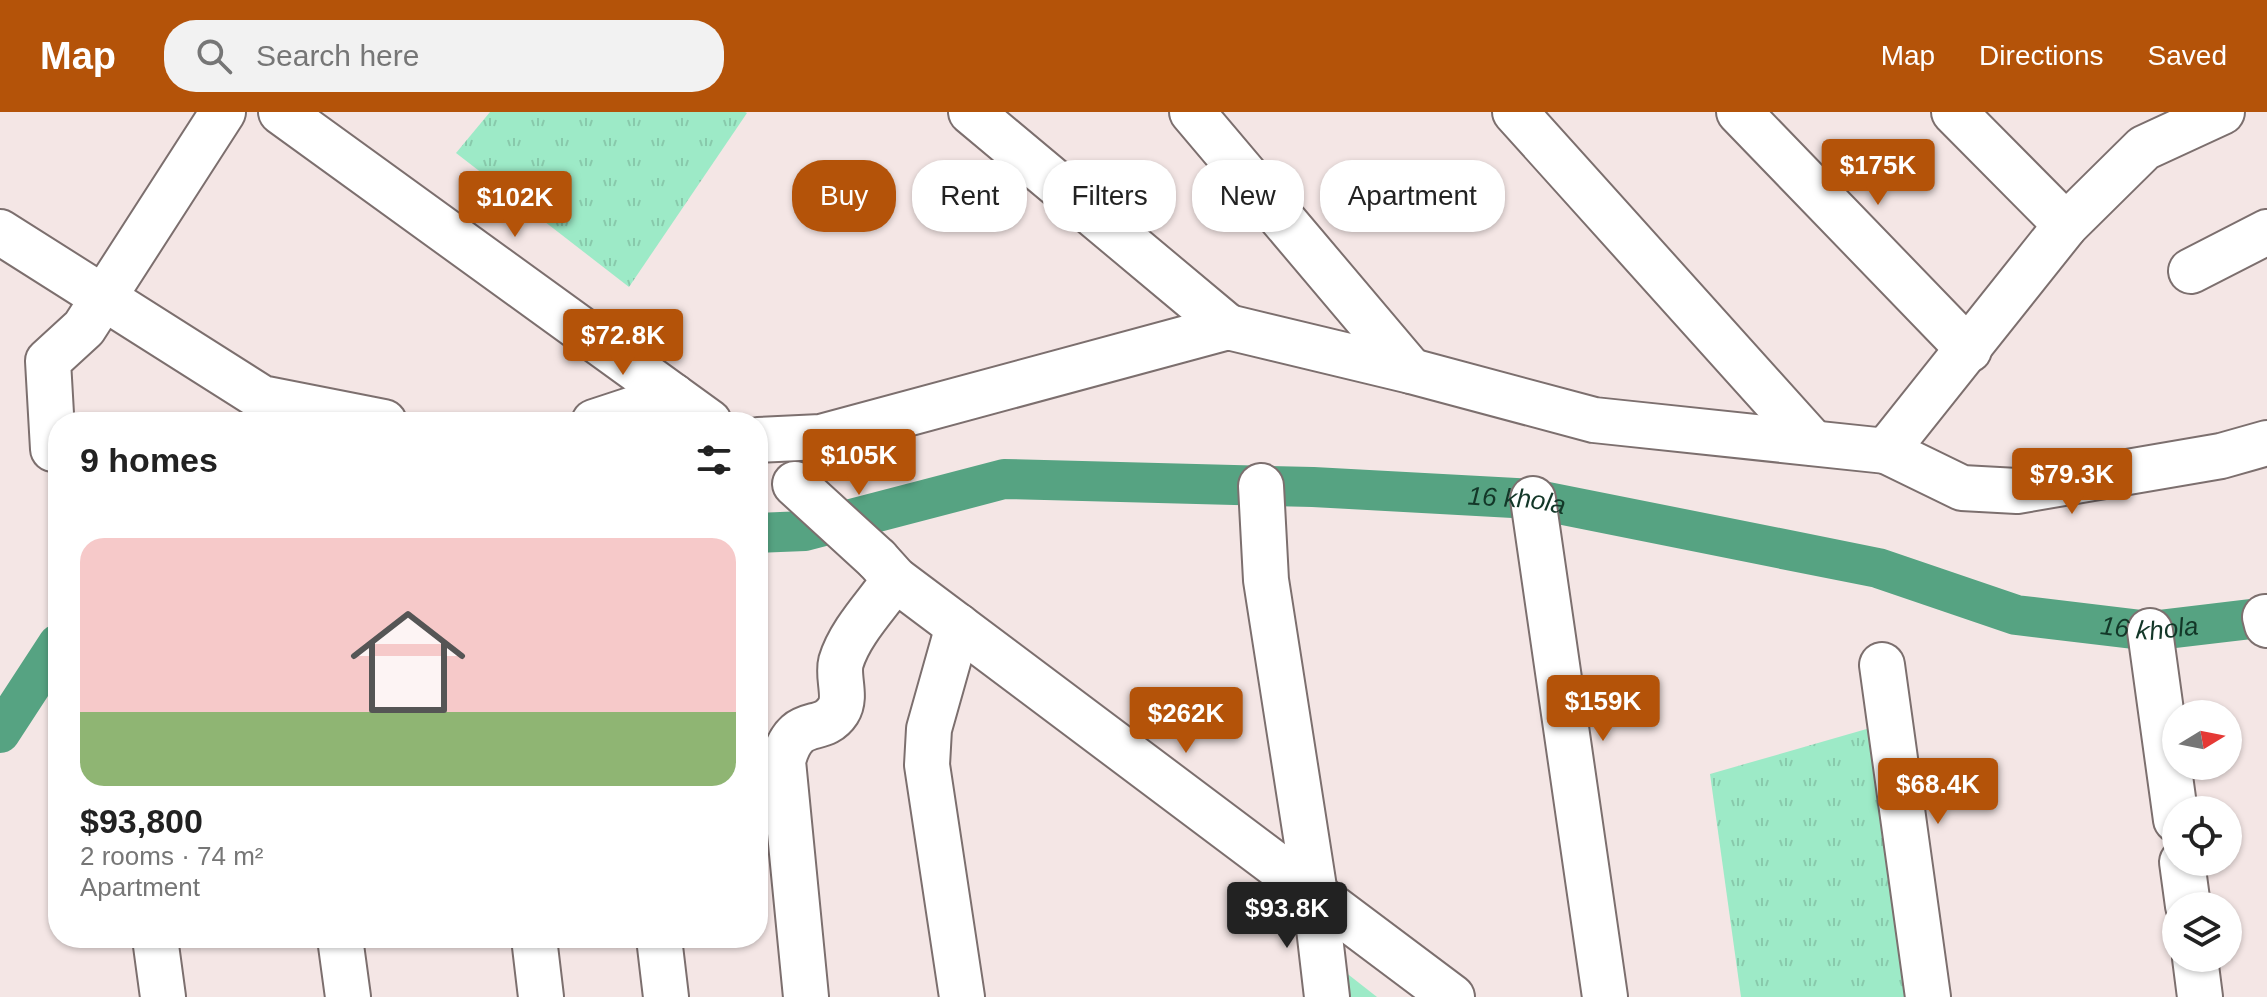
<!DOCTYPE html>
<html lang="en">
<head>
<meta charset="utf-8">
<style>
  :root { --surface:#fff; --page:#f2f2f2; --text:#222; --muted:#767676; --accent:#b45309 }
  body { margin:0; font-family:Helvetica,sans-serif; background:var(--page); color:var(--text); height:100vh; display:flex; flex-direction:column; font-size:30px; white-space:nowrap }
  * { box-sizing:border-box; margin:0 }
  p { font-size:26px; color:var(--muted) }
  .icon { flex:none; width:44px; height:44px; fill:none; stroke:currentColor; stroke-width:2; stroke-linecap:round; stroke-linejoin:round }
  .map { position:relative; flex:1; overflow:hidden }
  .details { position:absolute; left:48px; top:300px; width:720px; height:536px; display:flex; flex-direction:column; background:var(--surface); border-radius:32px; box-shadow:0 2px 6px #0004 }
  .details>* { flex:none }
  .banner { position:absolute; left:792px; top:48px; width:760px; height:72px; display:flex; gap:16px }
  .needle { width:52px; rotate:80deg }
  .buttons { position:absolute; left:2162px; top:588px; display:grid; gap:16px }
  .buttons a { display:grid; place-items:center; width:80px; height:80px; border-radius:50%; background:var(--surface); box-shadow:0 2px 6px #0004; font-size:40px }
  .price { position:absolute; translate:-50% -68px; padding:0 18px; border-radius:8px; background:var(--accent); color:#fff; font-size:26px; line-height:52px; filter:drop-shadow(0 2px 4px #0008) }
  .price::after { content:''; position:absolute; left:50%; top:48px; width:24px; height:18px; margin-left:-12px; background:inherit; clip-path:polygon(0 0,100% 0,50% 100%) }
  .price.current { background:#222; color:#fff }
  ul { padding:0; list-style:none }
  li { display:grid; align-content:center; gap:16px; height:424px; padding:0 32px }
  li span { display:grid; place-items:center; height:248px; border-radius:24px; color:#555 }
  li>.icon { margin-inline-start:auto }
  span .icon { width:144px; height:144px; fill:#fffc; stroke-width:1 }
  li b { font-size:34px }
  h2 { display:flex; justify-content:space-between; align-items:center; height:96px; padding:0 32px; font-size:34px }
  .tag { padding:0 28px; border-radius:32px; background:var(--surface); box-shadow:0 2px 6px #0004; font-size:28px; line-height:72px }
  .tag.current { background:var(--accent); color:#fff }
  header { display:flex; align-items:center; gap:48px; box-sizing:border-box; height:112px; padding:0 40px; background:var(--accent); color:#fff }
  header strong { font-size:38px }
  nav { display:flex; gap:44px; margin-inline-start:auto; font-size:28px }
  .search { width:560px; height:72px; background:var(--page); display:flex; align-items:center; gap:20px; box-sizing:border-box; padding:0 28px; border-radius:32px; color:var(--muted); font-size:30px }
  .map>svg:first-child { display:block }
</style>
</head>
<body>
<header>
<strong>Map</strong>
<div class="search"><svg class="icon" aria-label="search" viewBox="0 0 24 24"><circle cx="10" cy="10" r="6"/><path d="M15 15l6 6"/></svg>Search here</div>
<nav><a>Map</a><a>Directions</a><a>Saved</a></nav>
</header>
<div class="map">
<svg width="2267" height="885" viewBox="0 0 2267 885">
  <defs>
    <pattern id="grass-tufts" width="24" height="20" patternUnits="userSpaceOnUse" patternTransform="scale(2)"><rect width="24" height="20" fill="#9deac7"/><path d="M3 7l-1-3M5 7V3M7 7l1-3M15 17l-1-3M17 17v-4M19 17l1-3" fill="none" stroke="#88c9ab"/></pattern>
  </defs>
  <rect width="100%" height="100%" fill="#f4e6e5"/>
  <g fill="url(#grass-tufts)">
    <path d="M490 0H745L747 1 629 175 456 41Z"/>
    <path d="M1877 614 1913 885H1741L1710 662Z"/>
    <path d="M1340 856 1377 885H1343Z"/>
  </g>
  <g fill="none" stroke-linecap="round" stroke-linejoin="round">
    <g stroke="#56a382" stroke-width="40">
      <path id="s1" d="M758 421 805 419 1004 367 1313 375 1533 387 1878 456 2016 503 2150 519 2267 505"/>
      <path d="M0 621 58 532"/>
    </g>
    <defs>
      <g id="minor">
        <path d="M281 0 709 310"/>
        <path d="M971 0 1228 215"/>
        <path d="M1192 0 1411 259"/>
        <path d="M1515 0 1813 331"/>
        <path d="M1739 0 1969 238"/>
        <path d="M1954 0 2066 113"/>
        <path d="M0 120 262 286 384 310"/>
        <path d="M2191 159 2267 120"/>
        <path d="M594 310 673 284"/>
        <path d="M758 328 821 325 1228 215 1411 259 1594 308 1886 339 2066 113 2144 36 2222 0"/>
        <path d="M53 337 48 249 84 216 223 0"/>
        <path d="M1886 339 1962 376 2017 379 2221 344 2267 331"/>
        <path d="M1261 374 1266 468 1315 782 1327 885"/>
        <path d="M1533 387 1605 885"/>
        <path d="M877 447 895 467 1452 885"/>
        <path d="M2265 505 2267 513"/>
        <path d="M958 514 929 617 927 653 962 885"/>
        <path d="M2150 519 2176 708"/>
        <path d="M1882 553 1928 885"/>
        <path d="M2182 750 2188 794"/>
        <path d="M155 826 163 885"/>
        <path d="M340 826 348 885"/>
        <path d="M534 826 541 885"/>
        <path d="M659 826 666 885"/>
        <path d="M2195 846 2200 885"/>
        <path d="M806 885 783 649C796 600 821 625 838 599 847 585 837 565 841 550 850 520 877 493 895 467"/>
      </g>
      <path id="major" d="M795 372 877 447"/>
    </defs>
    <use href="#minor" stroke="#7c6f6e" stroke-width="48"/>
    <use href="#major" stroke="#7c6f6e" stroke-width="48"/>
    <use href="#minor" stroke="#fff" stroke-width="44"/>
    <use href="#major" stroke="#fff" stroke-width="44"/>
  </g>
  <g text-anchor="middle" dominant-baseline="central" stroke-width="6" stroke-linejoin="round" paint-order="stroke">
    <g font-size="26" font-style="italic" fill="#133728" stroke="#f4e6e5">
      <text stroke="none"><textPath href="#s1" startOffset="766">16 khola</textPath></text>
      <text stroke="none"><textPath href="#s1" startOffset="1414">16 khola</textPath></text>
    </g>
  </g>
</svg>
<div class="buttons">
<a><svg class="needle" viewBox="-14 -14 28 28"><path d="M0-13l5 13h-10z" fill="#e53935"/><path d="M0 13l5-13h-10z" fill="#767676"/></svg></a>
<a><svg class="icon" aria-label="locate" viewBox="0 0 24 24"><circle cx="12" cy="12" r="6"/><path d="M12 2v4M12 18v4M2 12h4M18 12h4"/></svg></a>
<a><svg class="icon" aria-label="layers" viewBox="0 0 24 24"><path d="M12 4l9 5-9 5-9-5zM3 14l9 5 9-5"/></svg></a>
</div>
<b class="price" style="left:1878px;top:95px">$175K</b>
<b class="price" style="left:515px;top:127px">$102K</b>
<b class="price" style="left:623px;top:265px">$72.8K</b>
<b class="price" style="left:859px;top:385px">$105K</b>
<b class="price" style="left:2072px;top:404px">$79.3K</b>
<b class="price" style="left:1603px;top:631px">$159K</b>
<b class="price" style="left:1186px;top:643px">$262K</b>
<b class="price" style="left:1938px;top:714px">$68.4K</b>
<b class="price current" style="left:1287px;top:838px">$93.8K</b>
<div class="banner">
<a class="tag current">Buy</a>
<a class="tag">Rent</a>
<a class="tag">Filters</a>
<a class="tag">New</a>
<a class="tag">Apartment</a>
</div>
<section class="details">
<h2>9 homes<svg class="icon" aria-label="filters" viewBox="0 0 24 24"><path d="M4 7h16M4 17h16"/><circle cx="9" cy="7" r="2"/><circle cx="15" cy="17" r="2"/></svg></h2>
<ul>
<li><span style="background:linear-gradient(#f6c9c9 70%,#8fb573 0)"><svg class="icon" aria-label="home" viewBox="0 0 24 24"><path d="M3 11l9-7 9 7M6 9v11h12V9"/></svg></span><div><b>$93,800</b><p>2 rooms · 74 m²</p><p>Apartment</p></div></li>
</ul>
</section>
</div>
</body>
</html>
